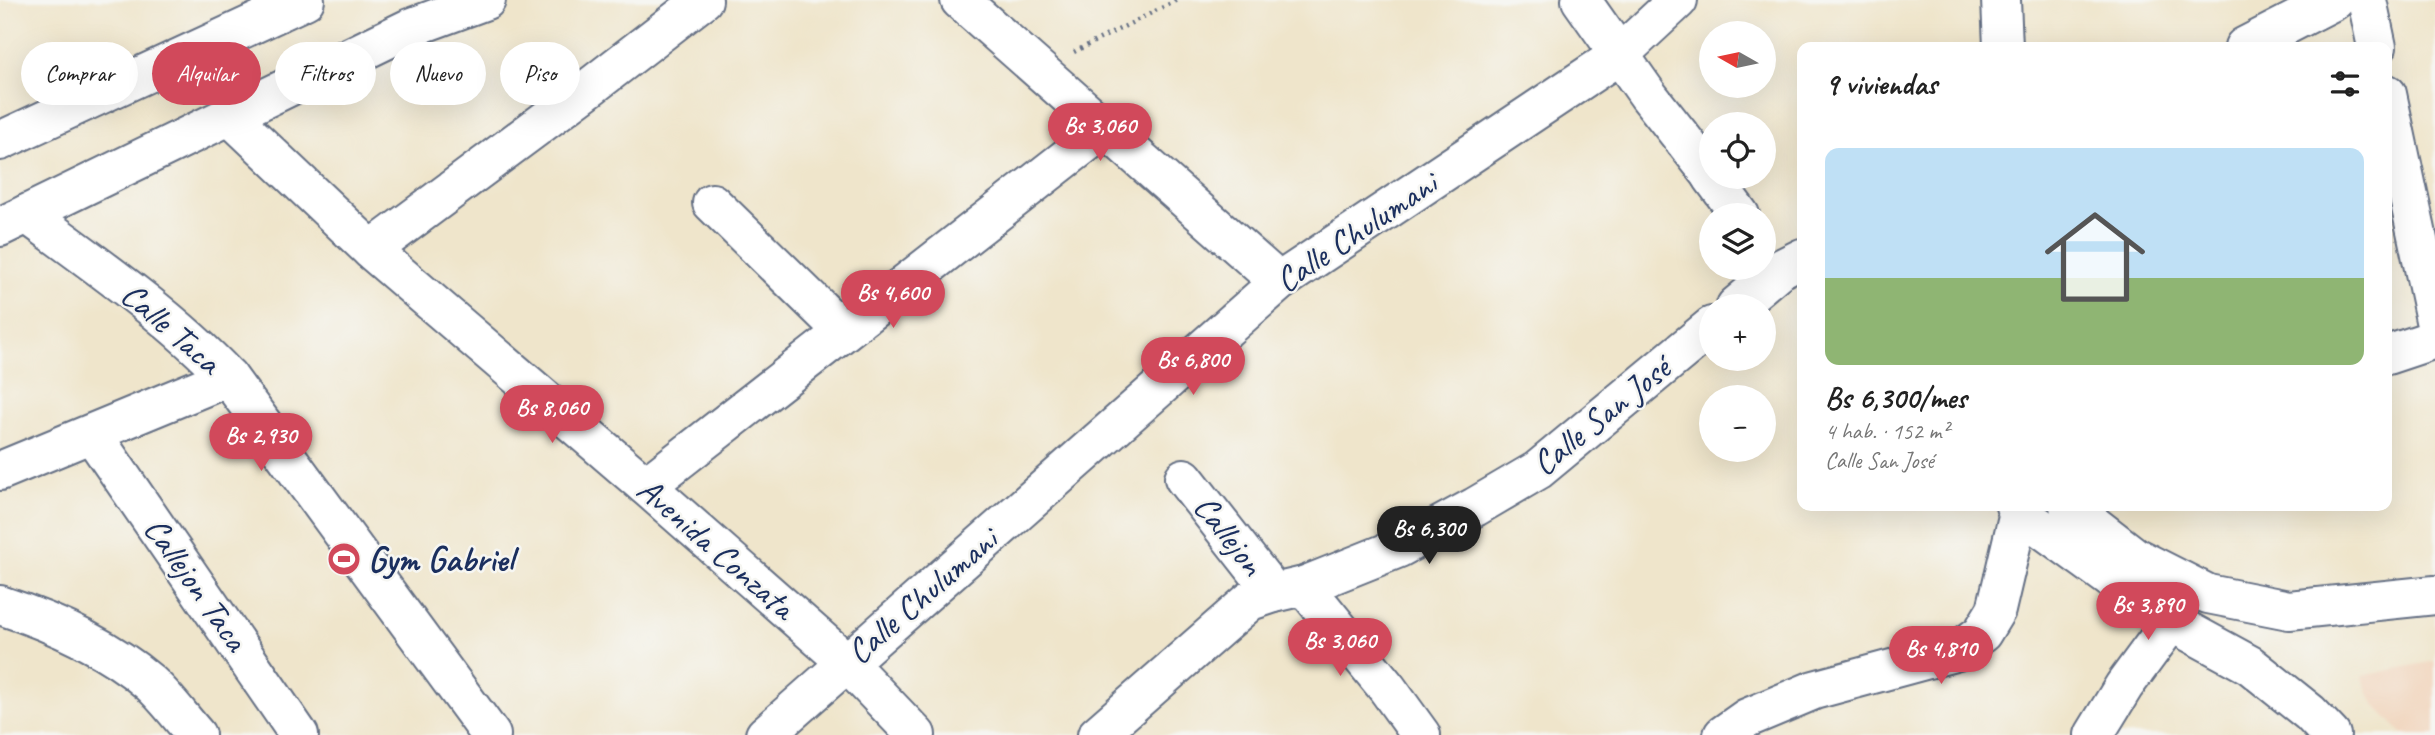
<!DOCTYPE html>
<html lang="es">
<head>
<meta charset="utf-8">
<style>
  :root { --surface:#fff; --page:#f6f6f6; --text:#222; --muted:#767676; --accent:#d1495b }
  body { margin:0; font-family:Caveat,sans-serif; background:var(--page); color:var(--text); height:100vh; display:flex; flex-direction:column; font-size:26px; white-space:nowrap }
  * { box-sizing:border-box; margin:0 }
  p { font-size:23px; color:var(--muted) }
  .icon { flex:none; width:38px; height:38px; fill:none; stroke:currentColor; stroke-width:2; stroke-linecap:round; stroke-linejoin:round }
  .map { position:relative; flex:1; overflow:hidden }
  .drawer { position:absolute; left:1797px; top:42px; width:595px; height:469px; display:flex; flex-direction:column; background:var(--surface); border-radius:14px; box-shadow:0 7px 28px #0002 }
  .drawer>* { flex:none }
  .hud { position:absolute; left:21px; top:42px; width:665px; height:63px; display:flex; gap:14px }
  .needle { width:46px; rotate:279deg }
  .controls { position:absolute; left:1699px; top:21px; display:grid; gap:14px }
  .controls a { display:grid; place-items:center; width:77px; height:77px; border-radius:50%; background:var(--surface); box-shadow:0 7px 28px #0002; font-size:35px }
  .price { position:absolute; translate:-50% -60px; padding:0 16px; border-radius:24px; background:var(--accent); color:#fff; font-size:23px; line-height:46px; filter:drop-shadow(0 2px 4px #0008) }
  .price::after { content:''; position:absolute; left:50%; top:42px; width:21px; height:16px; margin-left:-10px; background:inherit; clip-path:polygon(0 0,100% 0,50% 100%) }
  .price.current { background:#222; color:#fff }
  ul { padding:0; list-style:none }
  li { display:grid; align-content:center; gap:14px; height:371px; padding:0 28px }
  li span { display:grid; place-items:center; height:217px; border-radius:14px; color:#555 }
  li>.icon { margin-inline-start:auto }
  span .icon { width:126px; height:126px; fill:#fffc; stroke-width:1 }
  li b { font-size:30px }
  h2 { display:flex; justify-content:space-between; align-items:center; height:84px; padding:0 28px; font-size:30px }
  .pill { padding:0 24px; border-radius:32px; background:var(--surface); box-shadow:0 7px 28px #0002; font-size:24px; line-height:63px }
  .pill.current { background:var(--accent); color:#fff }
  .map>svg:first-child { display:block }
</style>
</head>
<body>
<div class="map">
<svg width="2435" height="735" viewBox="0 0 2435 735">
  <rect width="100%" height="100%" fill="#f6f6f2"/>
  <filter id="ink" filterUnits="userSpaceOnUse"><feTurbulence type="fractalNoise" baseFrequency=".0143" numOctaves="2"/><feDisplacementMap in="SourceGraphic" scale="14" xChannelSelector="R" yChannelSelector="G"/><feConvolveMatrix kernelMatrix="1 2 1 2 8 2 1 2 1" color-interpolation-filters="sRGB"/></filter>
  <filter id="wash" filterUnits="userSpaceOnUse"><feTurbulence type="fractalNoise" baseFrequency=".00686" numOctaves="4" result="noise"/><feDisplacementMap in="SourceGraphic" scale="28" xChannelSelector="R" yChannelSelector="G"/><feGaussianBlur stdDeviation="1.57" result="paint"/><feColorMatrix in="noise" values="0 0 0 0 0 0 0 0 0 0 0 0 0 0 0 0 0 1.4 0 .05"/><feComposite in="paint" operator="in"/></filter>
  <g filter="url(#wash)">
    <rect width="100%" height="100%" fill="#efe5cb"/>
    <path fill="#f1d5bd" d="M2435 661V735H2404L2374 704 2362 676Z"/>
  </g>
  <g filter="url(#ink)">
    <g fill="none" stroke-linecap="round" stroke-linejoin="round">
      <defs>
        <g id="minor">
          <path d="M960 0 1279 282"/>
          <path d="M1581 0 1648 95 1712 176"/>
          <path d="M2001 0 2003 47"/>
          <path d="M2367 0 2377 47"/>
          <path d="M2244 47 2335 0"/>
          <path d="M2387 94 2435 320"/>
          <path d="M229 115 371 250 646 486 846 662 916 735"/>
          <path d="M0 141 305 0"/>
          <path d="M1712 177 1740 215"/>
          <path d="M712 203 843 331"/>
          <path d="M27 214C95 264 170 316 228 377L491 735"/>
          <path d="M0 227 410 28 486 0"/>
          <path d="M371 250 589 88 703 0"/>
          <path d="M1736 306 1780 269 1802 258"/>
          <path d="M2387 355 2435 339"/>
          <path d="M92 434 299 735"/>
          <path d="M0 471 228 377"/>
          <path d="M1184 478 1274 593"/>
          <path d="M646 486 1105 128"/>
          <path d="M2015 506 2019 512 2171 622 2250 665 2310 713 2331 735"/>
          <path d="M2069 506 2135 557 2208 594 2289 610 2435 595"/>
          <path d="M1304 586 1387 688 1421 735"/>
          <path d="M0 605C52 622 107 646 149 682 166 697 181 718 196 735"/>
          <path d="M765 735 1279 282 1619 55 1678 0"/>
          <path d="M1097 735 1250 601 1274 593 1304 586 1399 548 1475 507 1538 470 1712 326"/>
          <path d="M1723 735 1747 718 1814 690 1958 651 1982 633 1996 610 2019 512"/>
          <path d="M2094 735 2124 686 2171 622"/>
        </g>
      </defs>
      <use href="#minor" stroke="#656f84" stroke-width="42"/>
      <path stroke="#656f84" stroke-width="4.5" stroke-dasharray="2 5" stroke-linecap="butt" d="M1074 52 1177 0"/>
      <use href="#minor" stroke="#fff" stroke-width="38"/>
    </g>
  </g>
  <defs>
    <symbol id="stadium-disc" viewBox="-11 -11 22 22"><circle r="9.5" fill="#d1495b" stroke="#f6f6f2"/><path d="M0-5a6.5 5 0 1 0 0 10a6.5 5 0 1 0 0-10ZM-3.5-1.8h7v3.6h-7Z" fill="#fff"/></symbol>
  </defs>
  <g fill-rule="evenodd">
    <use href="#stadium-disc" x="325" y="540" width="38" height="38"/>
  </g>
  <g text-anchor="middle" dominant-baseline="central" stroke-width="5" stroke-linejoin="round" paint-order="stroke">
    <g font-size="35" fill="#1b2f5e" stroke="#f6f6f2">
      <text transform="translate(1356 232) rotate(-34)">Calle Chulumani</text>
      <text transform="translate(171 328) rotate(41)">Calle Taca</text>
      <text transform="translate(1601 416) rotate(-39)">Calle San José</text>
      <text transform="translate(1229 535) rotate(52)">Callejon</text>
      <text transform="translate(716 548) rotate(41)">Avenida Conzata</text>
      <text transform="translate(196 584) rotate(55)">Callejon Taca</text>
      <text transform="translate(922 596) rotate(-41)">Calle Chulumani</text>
    </g>
    <g font-size="35" font-weight="bold" fill="#1b2f5e" stroke="#f6f6f2" text-anchor="start">
      <text x="368" y="559">Gym Gabriel</text>
    </g>
  </g>
</svg>
<div class="controls">
<a><svg class="needle" viewBox="-14 -14 28 28"><path d="M0-13l5 13h-10z" fill="#e53935"/><path d="M0 13l5-13h-10z" fill="#767676"/></svg></a>
<a><svg class="icon" aria-label="locate" viewBox="0 0 24 24"><circle cx="12" cy="12" r="6"/><path d="M12 2v4M12 18v4M2 12h4M18 12h4"/></svg></a>
<a><svg class="icon" aria-label="layers" viewBox="0 0 24 24"><path d="M12 4l9 5-9 5-9-5zM3 14l9 5 9-5"/></svg></a>
<a>+</a>
<a>−</a>
</div>
<b class="price" style="left:1100px;top:163px">Bs 3,060</b>
<b class="price" style="left:893px;top:330px">Bs 4,600</b>
<b class="price" style="left:1193px;top:397px">Bs 6,800</b>
<b class="price" style="left:552px;top:445px">Bs 8,060</b>
<b class="price" style="left:261px;top:473px">Bs 2,930</b>
<b class="price current" style="left:1429px;top:566px">Bs 6,300</b>
<b class="price" style="left:2148px;top:642px">Bs 3,890</b>
<b class="price" style="left:1340px;top:678px">Bs 3,060</b>
<b class="price" style="left:1941px;top:686px">Bs 4,810</b>
<div class="hud">
<a class="pill">Comprar</a>
<a class="pill current">Alquilar</a>
<a class="pill">Filtros</a>
<a class="pill">Nuevo</a>
<a class="pill">Piso</a>
</div>
<section class="drawer">
<h2>9 viviendas<svg class="icon" aria-label="filters" viewBox="0 0 24 24"><path d="M4 7h16M4 17h16"/><circle cx="9" cy="7" r="2"/><circle cx="15" cy="17" r="2"/></svg></h2>
<ul>
<li><span style="background:linear-gradient(#bfe0f5 60%,#8fb573 0)"><svg class="icon" aria-label="home" viewBox="0 0 24 24"><path d="M3 11l9-7 9 7M6 9v11h12V9"/></svg></span><div><b>Bs 6,300/mes</b><p>4 hab. · 152 m²</p><p>Calle San José</p></div></li>
</ul>
</section>
</div>
</body>
</html>
